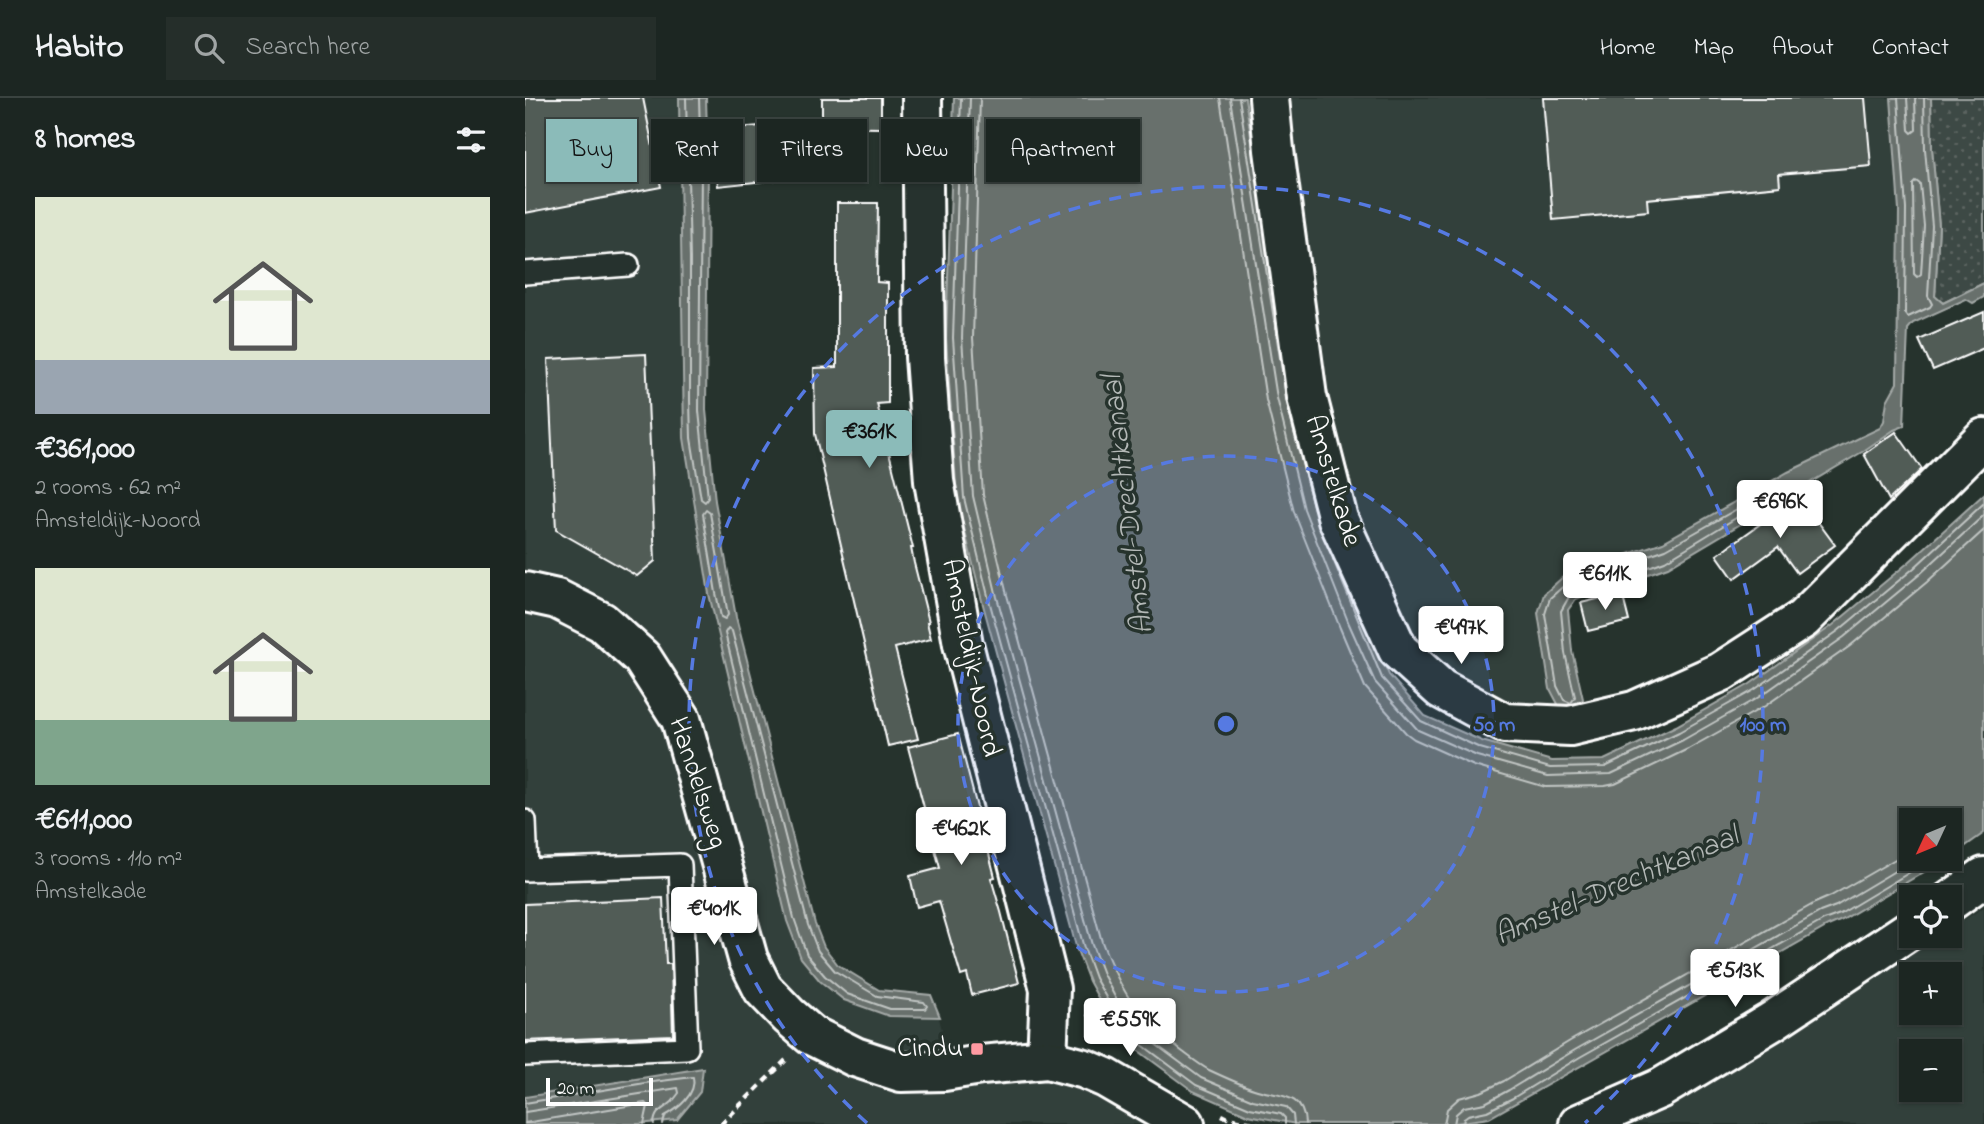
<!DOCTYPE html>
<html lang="en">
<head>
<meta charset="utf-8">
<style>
  :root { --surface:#1c2622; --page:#252e2a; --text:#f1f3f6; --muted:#a0a5a5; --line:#3a4340; --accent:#8bbbb9 }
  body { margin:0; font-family:"Indie Flower",sans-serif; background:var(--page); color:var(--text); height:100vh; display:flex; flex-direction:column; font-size:26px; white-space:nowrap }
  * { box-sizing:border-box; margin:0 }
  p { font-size:23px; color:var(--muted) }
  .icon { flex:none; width:38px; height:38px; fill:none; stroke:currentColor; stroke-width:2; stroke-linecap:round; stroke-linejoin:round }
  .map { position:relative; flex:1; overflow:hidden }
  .drawer { display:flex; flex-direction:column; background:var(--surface); width:525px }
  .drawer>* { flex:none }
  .top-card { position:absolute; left:21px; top:21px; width:665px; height:63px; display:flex; gap:14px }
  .needle { width:46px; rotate:226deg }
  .tools { position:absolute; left:1374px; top:710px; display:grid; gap:14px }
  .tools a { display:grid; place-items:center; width:63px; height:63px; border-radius:0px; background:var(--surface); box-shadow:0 2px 5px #0004,0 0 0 2px var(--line); font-size:35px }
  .scale { position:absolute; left:21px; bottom:18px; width:107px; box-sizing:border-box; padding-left:7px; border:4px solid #fff; border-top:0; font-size:19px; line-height:24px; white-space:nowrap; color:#fff; -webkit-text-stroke:5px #26332d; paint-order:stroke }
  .price { position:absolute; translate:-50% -60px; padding:0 16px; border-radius:7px; background:#fff; color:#222; font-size:23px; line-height:46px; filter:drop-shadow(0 2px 4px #0008) }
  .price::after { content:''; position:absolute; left:50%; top:42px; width:21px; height:16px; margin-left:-10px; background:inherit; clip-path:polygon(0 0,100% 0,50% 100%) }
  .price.selected { background:var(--accent); color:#111 }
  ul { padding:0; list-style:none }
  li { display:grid; align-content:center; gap:14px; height:371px; padding:0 35px }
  li span { display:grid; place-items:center; height:217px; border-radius:0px; color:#555 }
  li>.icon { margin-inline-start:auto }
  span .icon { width:126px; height:126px; fill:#fffc; stroke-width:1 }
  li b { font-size:30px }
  h2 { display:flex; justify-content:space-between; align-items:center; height:84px; padding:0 35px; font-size:30px }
  .pill { padding:0 24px; border-radius:0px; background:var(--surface); box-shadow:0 2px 5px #0004,0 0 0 2px var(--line); font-size:24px; line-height:63px }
  .pill.selected { background:var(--accent); color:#111 }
  header { display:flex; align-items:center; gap:42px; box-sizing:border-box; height:98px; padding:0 35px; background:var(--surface); border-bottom:2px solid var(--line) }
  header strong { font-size:33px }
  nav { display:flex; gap:38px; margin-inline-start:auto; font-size:24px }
  .search { width:490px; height:63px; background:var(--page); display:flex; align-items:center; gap:18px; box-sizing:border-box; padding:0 24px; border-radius:0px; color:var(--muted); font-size:26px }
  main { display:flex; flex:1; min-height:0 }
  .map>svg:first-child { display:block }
</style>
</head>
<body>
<header>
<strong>Habito</strong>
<div class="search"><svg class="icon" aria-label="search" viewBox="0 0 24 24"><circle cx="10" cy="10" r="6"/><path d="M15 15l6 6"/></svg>Search here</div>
<nav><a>Home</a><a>Map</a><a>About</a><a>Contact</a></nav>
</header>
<main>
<section class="drawer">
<h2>8 homes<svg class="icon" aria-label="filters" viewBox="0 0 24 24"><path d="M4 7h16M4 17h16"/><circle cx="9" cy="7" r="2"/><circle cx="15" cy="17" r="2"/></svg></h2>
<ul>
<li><span style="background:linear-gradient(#dfe7d0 75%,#9aa5b1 0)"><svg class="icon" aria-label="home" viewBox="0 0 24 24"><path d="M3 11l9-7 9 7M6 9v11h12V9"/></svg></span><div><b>€361,000</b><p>2 rooms · 62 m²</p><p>Amsteldijk-Noord</p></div></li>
<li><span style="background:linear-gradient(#dfe7d0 70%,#7fa58c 0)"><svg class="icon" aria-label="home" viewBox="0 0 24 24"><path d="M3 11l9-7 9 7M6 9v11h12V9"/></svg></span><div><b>€611,000</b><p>3 rooms · 110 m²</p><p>Amstelkade</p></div></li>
</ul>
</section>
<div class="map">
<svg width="1459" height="1026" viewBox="0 0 1459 1026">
  <defs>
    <pattern id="grass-dots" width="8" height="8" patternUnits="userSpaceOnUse" patternTransform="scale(1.75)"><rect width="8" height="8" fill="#3e4944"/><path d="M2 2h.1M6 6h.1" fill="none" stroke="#5b6460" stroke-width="1.8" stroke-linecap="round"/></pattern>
  </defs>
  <rect width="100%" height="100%" fill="#26332d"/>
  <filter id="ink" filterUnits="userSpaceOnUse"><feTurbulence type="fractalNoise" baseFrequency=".0143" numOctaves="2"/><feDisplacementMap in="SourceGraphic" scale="14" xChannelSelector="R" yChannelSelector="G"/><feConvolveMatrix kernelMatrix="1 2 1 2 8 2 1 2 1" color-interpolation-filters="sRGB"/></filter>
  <g filter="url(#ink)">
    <g fill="#333f3a" fill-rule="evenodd">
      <path d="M0 0H171L168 338 195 511 291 862 344 896 413 916 424 960 521 969 626 1026H0Z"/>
      <path d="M760 0H1366L1374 112 1372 285 1362 303 1359 324 1355 330 1263 374 1138 444 1038 479 1042 613H990L954 601 875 533 821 411 793 298Z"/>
      <path d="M1459 809V1026H1094L1155 1002 1412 838H1424L1425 831ZM1386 877H1424V915H1386ZM1386 954H1424V992H1386Z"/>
    </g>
    <path fill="url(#grass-dots)" stroke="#9ea4a2" stroke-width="2" d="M1406 0H1459V185L1418 205 1410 199 1414 128 1407 50Z"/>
    <g fill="#67706c" stroke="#a4a9a7" stroke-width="2">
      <path d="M154 0H181L183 68 181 312 190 403 211 519 290 826 299 849 313 867 354 892 406 897 415 919 364 918 319 902 295 883 276 860 262 823 184 496 159 340Z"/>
      <path d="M429 0H720L767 297 839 520 864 577 900 618 957 643 1027 663 1079 662 1151 628 1225 586 1308 527 1384 464 1459 396V735L1425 759 1424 723H1386V761H1421L1317 822 1303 828 964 1020 923 1026H771L723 1017 668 993 611 951 592 930 577 907 564 883 552 852 457 503 432 401 421 240Z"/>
      <path d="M1366 0H1406L1407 50 1414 128 1410 198 1418 205 1459 185V199L1448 205 1441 201 1388 225 1383 231 1379 328 1369 332 1337 354 1143 469 1051 501 1043 512 1047 553 1058 601 1051 612 1042 613 1034 608 1025 591 1013 515 1019 496 1038 479 1138 444 1263 374 1355 330 1359 323 1362 303 1372 285 1374 112Z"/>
      <path d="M178 970 175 994 152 1022 114 1026H0V999Z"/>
    </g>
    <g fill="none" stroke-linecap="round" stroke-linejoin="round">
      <g stroke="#c2c6c4" stroke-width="2">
        <path d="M161 0 165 160V303L166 340 176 401 180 404 183 400 174 313 176 68 174 0"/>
        <path d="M436 0 428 240 439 400 464 502 559 850 570 880 583 903 598 925 616 946 671 987 725 1010 756 1016 760 1020V1026"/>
        <path d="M445 0 437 240 448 398 472 499 567 847 578 876 590 899 605 920 622 940 676 980 728 1002 761 1009 768 1017 769 1026"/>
        <path d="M455 0 448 240 458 397 482 497 577 844C596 894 614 923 658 954 666 960 675 967 684 972 699 979 714 986 729 991 751 999 779 993 780 1026"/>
        <path d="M695 0 741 302 769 414 815 530 840 589 881 635 889 641 949 668 1021 689 1080 688 1090 686 1163 651 1240 608 1325 548 1402 484 1459 432"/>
        <path d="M705 0 752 300 779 411 824 526 850 584 893 632 952 658 1023 678 1086 676 1158 642 1234 599 1319 539 1395 476 1459 417"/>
        <path d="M714 0 762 304"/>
        <path d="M1373 0 1381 111 1380 215 1383 219 1405 209 1407 206 1403 198 1407 128 1400 51 1399 0"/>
        <path d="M1382 0 1384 32 1387 35 1391 32 1390 0"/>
        <path d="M1391 83 1395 86 1399 128 1396 176 1392 179 1389 176 1388 86Z"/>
        <path d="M763 310 789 412"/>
        <path d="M1228 402 1231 405 1229 409 1140 463 1045 497 1036 513 1040 555 1050 599 1046 605 1039 602 1032 588 1020 516 1025 500 1042 485 1141 451Z"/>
        <path d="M181 412 185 415 203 517 200 521 196 519 191 495 178 416Z"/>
        <path d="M808 461 857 580 896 623 955 650 1025 670 1080 669 1154 634 1229 592 1313 533 1389 470 1459 405"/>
        <path d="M203 530 207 533 283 827 293 853 310 873 352 898 399 904 402 908 400 911H365L322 896 300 878 282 857 269 820 200 535Z"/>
        <path d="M0 1005 120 985 168 979C172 996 153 1011 140 1018L138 1026"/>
        <path d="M0 1014 153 990 154 995C154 995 147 1004 147 1004 138 1012 130 1012 129 1026"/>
        <path d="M0 1025 120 1005 123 1008 119 1026"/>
        <path d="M919 1026 922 1011 934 1000 956 994 979 983 1045 943 1290 805 1306 798 1386 752"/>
        <path d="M929 1026 931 1016 939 1009 960 1005 984 992 1050 952 1295 814 1311 808 1390 761"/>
        <path d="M938 1026 939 1020 943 1017 962 1013 988 1000 1055 959 1299 822 1315 816 1407 761"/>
      </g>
    </g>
    <g fill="#515c57" stroke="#fff" stroke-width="2">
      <path d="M0 0H118L136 89 0 115Z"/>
      <path d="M297 0H356V30L297 29Z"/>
      <path d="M1018 0H1340L1346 68 1254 76 1255 88 1122 101 1123 113 1028 122Z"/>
      <path d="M246 27 250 82 193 88 190 55 205 53 202 31Z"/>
      <path d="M312 105H353L352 184 363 185V305L352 306 388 450H386L389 465 404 524H402L406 541 370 550 393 641 363 648 290 336 289 270 312 269Z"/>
      <path d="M1459 214V250L1408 272 1394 242Z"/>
      <path d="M121 256 130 463 112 478 31 432 23 261Z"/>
      <path d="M1371 334 1397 371 1364 402 1339 356Z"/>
      <path d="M1274 398 1310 447 1272 475 1253 449 1209 481 1192 457Z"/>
      <path d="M1097 495 1104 523 1063 533 1056 505Z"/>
      <path d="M433 636 470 779 466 780 476 814 494 885 447 897 442 876 436 878 414 803 392 809 385 778 415 770 383 649Z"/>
      <path d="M138 800 141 866H146L148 937 0 943V806Z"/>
    </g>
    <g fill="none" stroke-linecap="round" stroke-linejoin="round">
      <defs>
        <g id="lane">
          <path d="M0 175 103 167"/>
          <path d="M0 723 2 771"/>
          <path d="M0 772 155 767 162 950 0 957"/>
        </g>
        <g id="street">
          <path d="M397 0 400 259 409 383 438 546 525 891 522 961"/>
          <path d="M744 0 749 52 782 299 813 421 873 552 916 591 979 625 1045 628 1109 613 1196 574 1278 521 1459 340"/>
        </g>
        <g id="secondary">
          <path d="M0 494 32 501 77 524 117 560 156 621 223 861 238 891 264 918 286 937 330 959 376 974 419 973 456 967 522 961 560 971 581 980 660 1026"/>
          <path d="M1424 804 1459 779"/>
          <path d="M1054 1026 1136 990 1246 924 1386 831"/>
        </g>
      </defs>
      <use href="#lane" stroke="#fff" stroke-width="26"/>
      <use href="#street" stroke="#fff" stroke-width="44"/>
      <use href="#secondary" stroke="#fff" stroke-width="44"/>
      <g stroke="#fff" stroke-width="4.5" stroke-dasharray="7 5" stroke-linecap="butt">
        <path d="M562 916 573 924 592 942"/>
        <path d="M697 1017 703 1020 733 1026"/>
        <path d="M196 1026 261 962"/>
      </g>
      <use href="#lane" stroke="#26332d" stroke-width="21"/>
      <use href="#street" stroke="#26332d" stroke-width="38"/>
      <use href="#secondary" stroke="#26332d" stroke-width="38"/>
    </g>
  </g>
  <circle cx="701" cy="626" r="268" fill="#567ae2" fill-opacity=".12"/>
  <g fill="none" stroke="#567ae2" stroke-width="3.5" stroke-dasharray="12 9">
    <circle cx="701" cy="626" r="268"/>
    <path d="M342 1025A537 537 0 1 1 1060 1025"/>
  </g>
  <rect fill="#ff9aa2" stroke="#26332d" stroke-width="2.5" x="445" y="944" width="14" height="14" rx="3.5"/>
  <g text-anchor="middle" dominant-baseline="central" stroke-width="7" stroke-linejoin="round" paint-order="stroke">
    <g font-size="28" fill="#fff" stroke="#26332d">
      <text transform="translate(807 383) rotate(73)">Amstelkade</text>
      <text transform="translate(445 560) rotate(78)">Amsteldijk-Noord</text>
      <text transform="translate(172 685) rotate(72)">Handelsweg</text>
    </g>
    <g font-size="28" fill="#fff" stroke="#26332d" text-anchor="end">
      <text x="438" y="951">Cindu</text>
    </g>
    <g font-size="30" font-style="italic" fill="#b3b8b6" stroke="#26332d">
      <text transform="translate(604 407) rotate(-97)">Amstel-Drechtkanaal</text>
      <text transform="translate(1092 789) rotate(-23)">Amstel-Drechtkanaal</text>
    </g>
  </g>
  <circle cx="701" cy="626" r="10" fill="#567ae2" stroke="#26332d" stroke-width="3.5"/>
  <g font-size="21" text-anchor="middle" font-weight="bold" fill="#567ae2" stroke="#26332d" stroke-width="7" stroke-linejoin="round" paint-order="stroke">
    <text x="969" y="633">50 m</text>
    <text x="1238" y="633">100 m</text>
  </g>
</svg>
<div class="tools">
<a><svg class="needle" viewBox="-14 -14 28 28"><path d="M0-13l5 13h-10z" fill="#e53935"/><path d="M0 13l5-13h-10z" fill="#a0a5a5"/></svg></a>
<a><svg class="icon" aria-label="locate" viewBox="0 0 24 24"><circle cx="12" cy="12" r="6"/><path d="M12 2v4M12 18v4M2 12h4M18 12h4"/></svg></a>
<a>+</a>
<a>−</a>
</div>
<div class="scale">20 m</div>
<b class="price selected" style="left:344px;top:372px">€361K</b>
<b class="price" style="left:1255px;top:442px">€696K</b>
<b class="price" style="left:1080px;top:514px">€611K</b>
<b class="price" style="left:936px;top:568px">€497K</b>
<b class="price" style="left:436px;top:769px">€462K</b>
<b class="price" style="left:189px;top:849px">€401K</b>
<b class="price" style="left:1210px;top:911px">€513K</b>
<b class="price" style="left:605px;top:960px">€559K</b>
<div class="top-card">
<a class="pill selected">Buy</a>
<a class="pill">Rent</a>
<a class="pill">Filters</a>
<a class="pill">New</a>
<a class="pill">Apartment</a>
</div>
</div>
</main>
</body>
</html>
